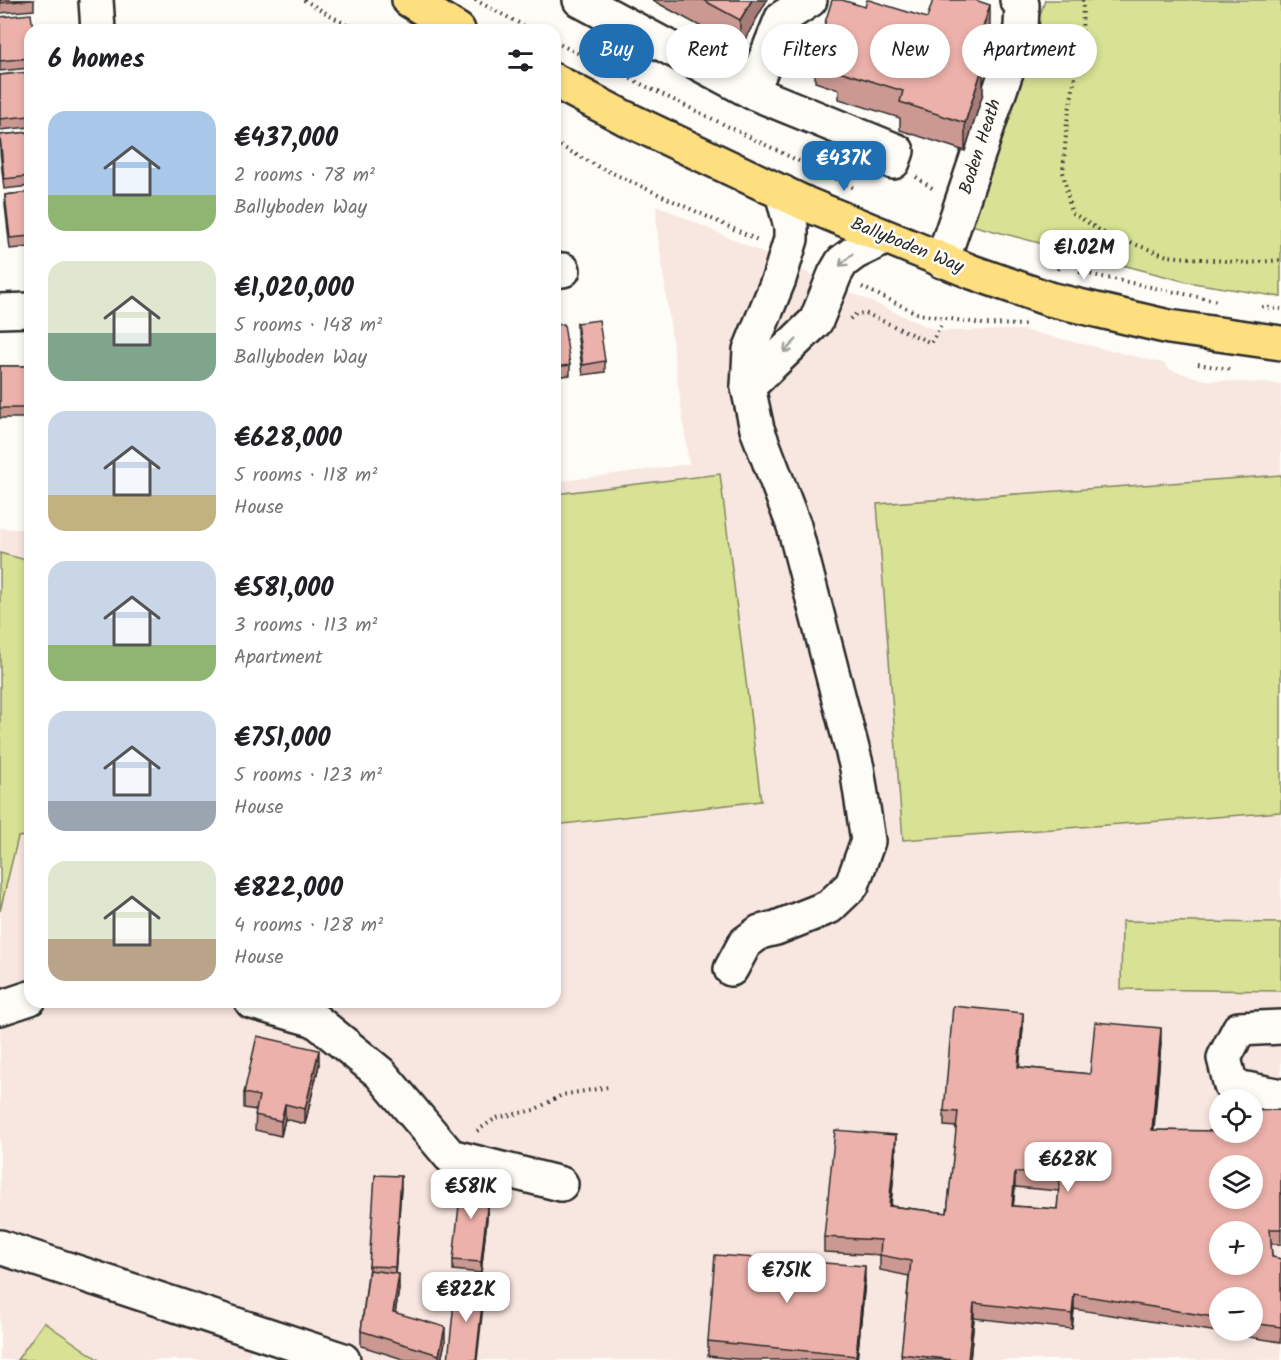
<!DOCTYPE html>
<html lang="en">
<head>
<meta charset="utf-8">
<style>
  :root { --surface:#fff; --page:#f2f2f2; --text:#202124; --muted:#757577; --accent:#1f6fb2 }
  body { margin:0; font-family:Kalam,sans-serif; background:var(--page); color:var(--text); height:100vh; display:flex; flex-direction:column; font-size:22px; white-space:nowrap }
  * { box-sizing:border-box; margin:0 }
  p { font-size:20px; color:var(--muted) }
  .icon { flex:none; width:33px; height:33px; fill:none; stroke:currentColor; stroke-width:2; stroke-linecap:round; stroke-linejoin:round }
  .map { position:relative; flex:1; overflow:hidden }
  .side { position:absolute; left:24px; top:24px; width:537px; height:984px; display:flex; flex-direction:column; background:var(--surface); border-radius:18px; box-shadow:0 3px 9px #0003 }
  .side>* { flex:none }
  .hud { position:absolute; left:579px; top:24px; width:570px; height:54px; display:flex; gap:12px }
  .buttons { position:absolute; left:1209px; top:1089px; display:grid; gap:12px }
  .buttons a { display:grid; place-items:center; width:54px; height:54px; border-radius:50%; background:var(--surface); box-shadow:0 3px 9px #0003; font-size:30px }
  .price { position:absolute; translate:-50% -51px; padding:0 14px; border-radius:12px; background:#fff; color:#222; font-size:20px; line-height:39px; filter:drop-shadow(0 2px 3px #0008) }
  .price::after { content:''; position:absolute; left:50%; top:36px; width:18px; height:14px; margin-left:-9px; background:inherit; clip-path:polygon(0 0,100% 0,50% 100%) }
  .price.on { background:var(--accent); color:#fff }
  ul { padding:0; list-style:none }
  li { display:flex; align-items:center; gap:18px; height:150px; padding:0 24px }
  li span { display:grid; place-items:center; flex:none; width:168px; height:120px; border-radius:18px; color:#555 }
  li>.icon { margin-inline-start:auto }
  span .icon { width:72px; height:72px; fill:#fffc; stroke-width:1 }
  li b { font-size:26px }
  h2 { display:flex; justify-content:space-between; align-items:center; height:72px; padding:0 24px; font-size:26px }
  .chip { padding:0 21px; border-radius:27px; background:var(--surface); box-shadow:0 3px 9px #0003; font-size:21px; line-height:54px }
  .chip.on { background:var(--accent); color:#fff }
  .map>svg:first-child { display:block }
</style>
</head>
<body>
<div class="map">
<svg width="1281" height="1360" viewBox="0 0 1281 1360">
  <rect width="100%" height="100%" fill="#fdfcf7"/>
  <filter id="ink" filterUnits="userSpaceOnUse"><feTurbulence type="fractalNoise" baseFrequency=".0167" numOctaves="2"/><feDisplacementMap in="SourceGraphic" scale="12" xChannelSelector="R" yChannelSelector="G"/><feConvolveMatrix kernelMatrix="1 2 1 2 8 2 1 2 1" color-interpolation-filters="sRGB"/></filter>
  <g filter="url(#ink)">
    <path fill="#f8e6e0" fill-rule="evenodd" d="M656 205 937 331 1023 330 1163 363 1170 370 1205 380 1281 384V1360H291L254 1347 245 1360H0V528L30 530V1002H555V482L689 464 657 228ZM1220 1100H1252V1132H1220ZM1220 1166H1252V1198H1220ZM1220 1232H1252V1264H1220ZM1220 1298H1252V1330H1220Z"/>
    <g fill="#d7e294" stroke="#818660" stroke-width="1.5">
      <path d="M1045 0H1281V297L1187 282 971 225Z"/>
      <path d="M720 474 761 801 555 825V494Z"/>
      <path d="M1281 475V812L903 840 877 504Z"/>
      <path d="M0 553 30 561V835L18 837 0 911Z"/>
      <path d="M1122 921 1281 923V991L1121 989Z"/>
      <path d="M44 1322 99 1360H17Z"/>
    </g>
    <g fill="none" stroke-linecap="round" stroke-linejoin="round">
      <defs>
        <g id="minor">
          <path d="M96 0 98 30"/>
          <path d="M580 0 752 92 782 18 810 0"/>
          <path d="M752 92 897 151 893 162"/>
          <path d="M942 261 1021 28 1022 5 1017 0"/>
          <path d="M555 271 563 270"/>
          <path d="M0 311 30 310"/>
          <path d="M748 387 816 321 835 274 842 262 854 253 885 238"/>
          <path d="M731 969 745 943 760 932 776 928 829 907 852 885 868 841 857 768 794 526 757 429 748 387 750 350 779 279 791 239V227L782 192"/>
          <path d="M252 1002 315 1020 380 1073 450 1156 561 1184"/>
          <path d="M0 1008 30 998"/>
          <path d="M1281 1027 1239 1029 1224 1058 1231 1086 1281 1096"/>
          <path d="M0 1247 343 1360"/>
        </g>
        <g id="major">
          <path d="M409 0 458 30"/>
          <path d="M555 81 625 118 806 204 972 272 1049 299 1169 327 1281 343"/>
        </g>
      </defs>
      <use href="#minor" stroke="#2b2b2b" stroke-width="38"/>
      <use href="#major" stroke="#2b2b2b" stroke-width="38"/>
      <g stroke="#2b2b2b" stroke-width="4" stroke-dasharray="1.5 4.5" stroke-linecap="butt">
        <path d="M304 0 355 30"/>
        <path d="M475 0 532 30"/>
        <path d="M1083 0 1082 39 1067 122 1063 172 1071 212 1104 233 1167 256 1248 263 1281 260"/>
        <path d="M555 42 856 189"/>
        <path d="M593 53 597 43"/>
        <path d="M555 143 595 165 760 241"/>
        <path d="M916 177 935 190"/>
        <path d="M1058 270 1061 259"/>
        <path d="M1079 272 1218 301"/>
        <path d="M862 287 919 314 983 324 1027 325"/>
        <path d="M1262 307 1281 309"/>
        <path d="M850 319 856 314 865 313 931 343 941 326"/>
        <path d="M1198 364 1229 369"/>
        <path d="M477 1131 496 1118 534 1110 562 1095 608 1087"/>
      </g>
      <use href="#minor" stroke="#fdfcf7" stroke-width="33"/>
      <use href="#major" stroke="#fedf80" stroke-width="33"/>
    </g>
    <g fill="#cb9892" stroke="#2b2b2b" stroke-width="1.5" fill-rule="evenodd">
      <path d="M0 0H34V10L0 13Z"/>
      <path d="M652 0H767L740 48Z"/>
      <path d="M865 7 990 32 979 64 983 93 965 151 900 130V118L839 99V90L815 82V55Z"/>
      <path d="M0 17 30 30V68L0 71Z"/>
      <path d="M30 72V127L0 130V75Z"/>
      <path d="M30 132V186L4 189 0 152V135Z"/>
      <path d="M30 192V247L10 249 5 205V195Z"/>
      <path d="M577 323 605 361V372L583 375 577 333Z"/>
      <path d="M555 325 570 365V375L555 377Z"/>
      <rect x="0" y="366" width="30" height="52"/>
      <path d="M1023 1028 1019 1067 1090 1074 1161 1043 1154 1130 1220 1132 1281 1110V1244H1271L1272 1257 1281 1259V1342L1074 1309 1072 1329 974 1318 970 1360H901L909 1276 880 1270V1255L824 1252V1237L896 1150 891 1206 947 1213 957 1127 944 1126V1111ZM1015 1187 1059 1191 1057 1209 1013 1206ZM1220 1298H1252V1330H1220Z"/>
      <path d="M319 1065 305 1124 285 1119 281 1136 255 1130 256 1110 244 1108V1093Z"/>
      <path d="M401 1187 395 1273 399 1289 395 1313 445 1342 441 1360H406L361 1346V1331L369 1266Z"/>
      <path d="M490 1191 481 1273 453 1270V1260Z"/>
      <path d="M865 1281 857 1360H745L708 1356V1341Z"/>
    </g>
    <g fill="#a57c77" stroke="#2b2b2b" stroke-width="1.5">
      <path d="M752 0H767L740 48V20Z"/>
      <path d="M990 5V32L972 90V62Z"/>
      <path d="M983 66V93L965 151V123Z"/>
      <path d="M1023 1013V1028L1018 1082V1067Z"/>
      <path d="M1161 1028V1043L1152 1145V1130Z"/>
      <path d="M319 1050V1065L305 1124V1109Z"/>
      <path d="M285 1104V1119L281 1136V1121Z"/>
      <path d="M896 1135V1150L889 1221V1206Z"/>
      <path d="M1015 1172V1187L1012 1221V1206Z"/>
      <path d="M401 1176V1187L395 1278V1267Z"/>
      <path d="M490 1181V1191L481 1273V1262Z"/>
      <path d="M865 1266V1281L857 1360H856Z"/>
      <path d="M399 1274V1289L393 1327V1312Z"/>
      <path d="M484 1287V1297L477 1360H476Z"/>
      <path d="M1074 1294V1309L1072 1329V1314Z"/>
      <path d="M974 1303V1318L970 1360H968Z"/>
      <path d="M445 1327V1342L441 1360H439V1355Z"/>
    </g>
    <g fill="#ecb1aa" stroke="#2b2b2b" stroke-width="1.5" fill-rule="evenodd">
      <path d="M0 0H31L0 3Z"/>
      <path d="M703 0H752L740 20Z"/>
      <path d="M832 0H842L865 7 867 0H869L927 18 933 0H975L990 5 972 62 983 66 965 123 900 102 903 91 839 71 841 63 815 55Z"/>
      <path d="M31 14 33 30H30V58L0 61V17Z"/>
      <path d="M30 72V116L0 119V75Z"/>
      <path d="M30 132V176L4 179 0 135Z"/>
      <path d="M30 192V236L10 238 5 195Z"/>
      <path d="M599 320 605 361 583 365 577 323Z"/>
      <path d="M564 324 570 365 555 367V325Z"/>
      <rect x="0" y="366" width="30" height="42"/>
      <path d="M953 1006 1023 1013 1018 1067 1090 1074 1095 1022 1161 1028 1152 1130 1220 1131V1132H1252V1111L1281 1110V1229H1270L1272 1257 1281 1259V1327L1252 1323V1298H1220V1318L1074 1294 1072 1314 974 1303 968 1360H954L901 1354 911 1261 880 1255 881 1240 824 1237 835 1130 896 1135 889 1206 947 1213 958 1112 944 1111ZM1220 1166H1252V1198H1220ZM1015 1172 1060 1176 1057 1209 1012 1206ZM1220 1232H1252V1264H1220Z"/>
      <path d="M257 1036 319 1050 305 1109 285 1104 281 1121 255 1115 259 1096 244 1093Z"/>
      <path d="M375 1175 401 1176 395 1267 369 1266Z"/>
      <path d="M462 1178 490 1181 481 1262 453 1260Z"/>
      <path d="M715 1255 865 1266 856 1356 708 1341Z"/>
      <path d="M369 1270 399 1274 393 1312 445 1327 439 1355 361 1331Z"/>
      <path d="M456 1284 484 1287 476 1360H448Z"/>
    </g>
    <defs><path id="oneway-shaft" d="M-6 0H5M1.5-3L5.5 0L1.5 3" fill="none" stroke-width="1.6" stroke-linecap="round" stroke-linejoin="round" transform="scale(1.5)"/></defs>
    <g stroke="#9e9e9b">
      <use href="#oneway-shaft" transform="translate(846 260) rotate(137)"/>
      <use href="#oneway-shaft" transform="translate(790 346) rotate(135)"/>
    </g>
  </g>
  <g text-anchor="middle" dominant-baseline="central" stroke-width="5" stroke-linejoin="round" paint-order="stroke">
    <g font-size="18" fill="#2b2b2b" stroke="#fdfcf7">
      <text transform="translate(981 147) rotate(-72)">Boden Heath</text>
      <text transform="translate(907 246) rotate(22)">Ballyboden Way</text>
    </g>
  </g>
</svg>
<div class="buttons">
<a><svg class="icon" aria-label="locate" viewBox="0 0 24 24"><circle cx="12" cy="12" r="6"/><path d="M12 2v4M12 18v4M2 12h4M18 12h4"/></svg></a>
<a><svg class="icon" aria-label="layers" viewBox="0 0 24 24"><path d="M12 4l9 5-9 5-9-5zM3 14l9 5 9-5"/></svg></a>
<a>+</a>
<a>−</a>
</div>
<b class="price on" style="left:844px;top:192px">€437K</b>
<b class="price" style="left:1084px;top:281px">€1.02M</b>
<b class="price" style="left:1068px;top:1193px">€628K</b>
<b class="price" style="left:471px;top:1220px">€581K</b>
<b class="price" style="left:787px;top:1304px">€751K</b>
<b class="price" style="left:466px;top:1323px">€822K</b>
<div class="hud">
<a class="chip on">Buy</a>
<a class="chip">Rent</a>
<a class="chip">Filters</a>
<a class="chip">New</a>
<a class="chip">Apartment</a>
</div>
<section class="side">
<h2>6 homes<svg class="icon" aria-label="filters" viewBox="0 0 24 24"><path d="M4 7h16M4 17h16"/><circle cx="9" cy="7" r="2"/><circle cx="15" cy="17" r="2"/></svg></h2>
<ul>
<li><span style="background:linear-gradient(#a9c7e8 70%,#8fb573 0)"><svg class="icon" aria-label="home" viewBox="0 0 24 24"><path d="M3 11l9-7 9 7M6 9v11h12V9"/></svg></span><div><b>€437,000</b><p>2 rooms · 78 m²</p><p>Ballyboden Way</p></div></li>
<li><span style="background:linear-gradient(#dfe7d0 60%,#7fa58c 0)"><svg class="icon" aria-label="home" viewBox="0 0 24 24"><path d="M3 11l9-7 9 7M6 9v11h12V9"/></svg></span><div><b>€1,020,000</b><p>5 rooms · 148 m²</p><p>Ballyboden Way</p></div></li>
<li><span style="background:linear-gradient(#c9d6e8 70%,#c2b280 0)"><svg class="icon" aria-label="home" viewBox="0 0 24 24"><path d="M3 11l9-7 9 7M6 9v11h12V9"/></svg></span><div><b>€628,000</b><p>5 rooms · 118 m²</p><p>House</p></div></li>
<li><span style="background:linear-gradient(#c9d6e8 70%,#8fb573 0)"><svg class="icon" aria-label="home" viewBox="0 0 24 24"><path d="M3 11l9-7 9 7M6 9v11h12V9"/></svg></span><div><b>€581,000</b><p>3 rooms · 113 m²</p><p>Apartment</p></div></li>
<li><span style="background:linear-gradient(#c9d6e8 75%,#9aa5b1 0)"><svg class="icon" aria-label="home" viewBox="0 0 24 24"><path d="M3 11l9-7 9 7M6 9v11h12V9"/></svg></span><div><b>€751,000</b><p>5 rooms · 123 m²</p><p>House</p></div></li>
<li><span style="background:linear-gradient(#dfe7d0 65%,#b9a48a 0)"><svg class="icon" aria-label="home" viewBox="0 0 24 24"><path d="M3 11l9-7 9 7M6 9v11h12V9"/></svg></span><div><b>€822,000</b><p>4 rooms · 128 m²</p><p>House</p></div></li>
</ul>
</section>
</div>
</body>
</html>
